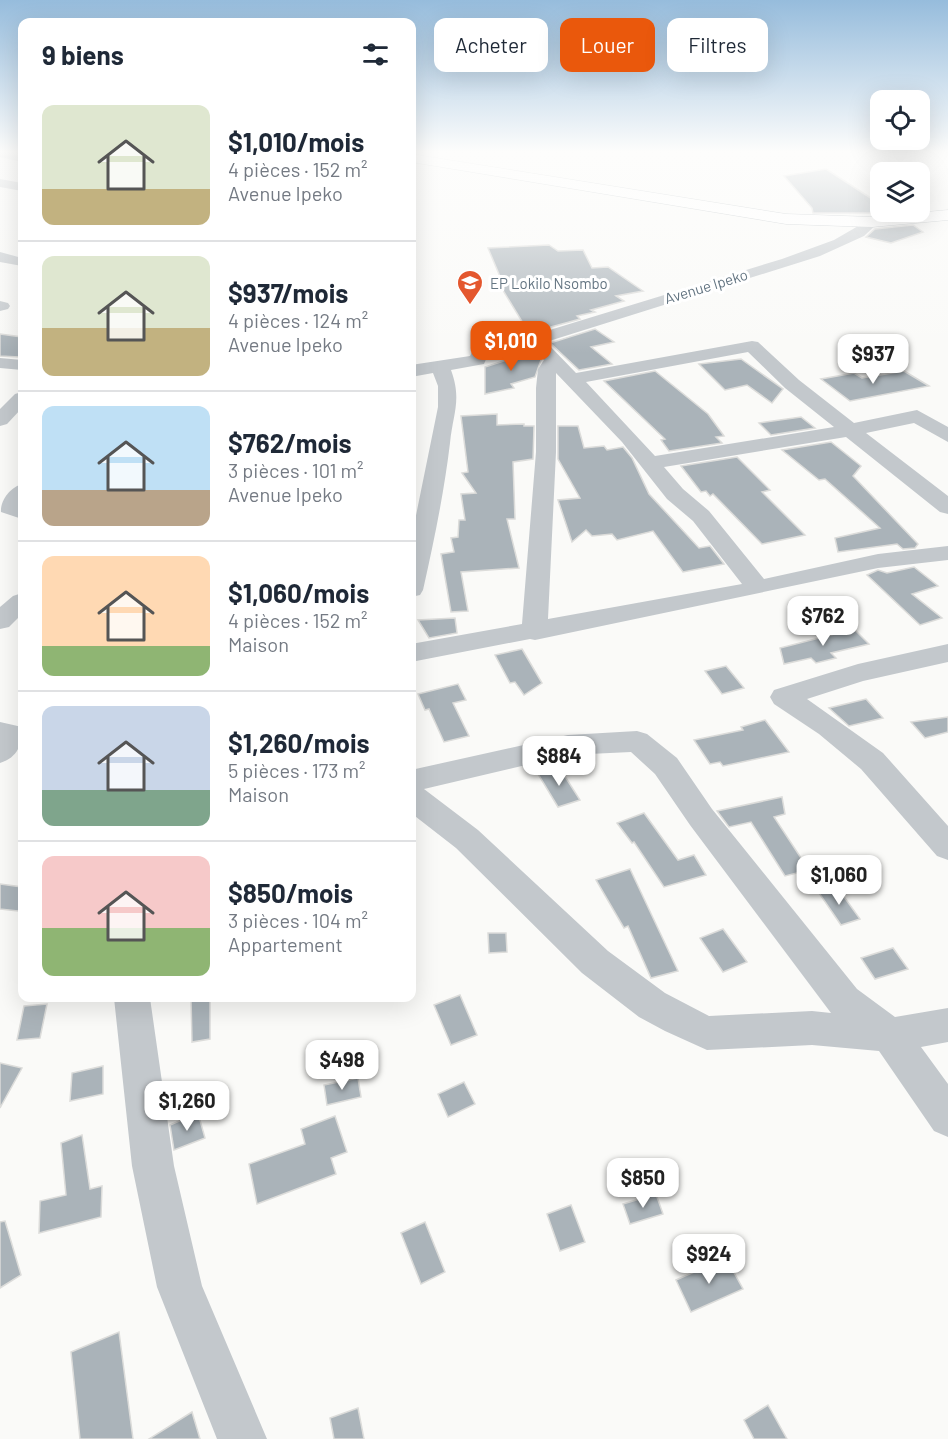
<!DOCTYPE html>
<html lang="fr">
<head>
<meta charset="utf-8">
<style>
  :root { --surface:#fff; --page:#f2f2f3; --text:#1f2937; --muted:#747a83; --line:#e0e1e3; --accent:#ea580c }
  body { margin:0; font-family:Barlow,sans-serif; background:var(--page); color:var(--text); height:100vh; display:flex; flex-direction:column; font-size:22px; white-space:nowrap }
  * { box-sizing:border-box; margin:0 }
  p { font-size:20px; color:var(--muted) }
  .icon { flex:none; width:33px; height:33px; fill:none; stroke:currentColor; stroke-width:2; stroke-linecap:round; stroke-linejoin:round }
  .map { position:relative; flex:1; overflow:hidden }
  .panel { position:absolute; left:18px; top:18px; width:398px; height:984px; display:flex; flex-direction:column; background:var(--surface); border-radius:12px; box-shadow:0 6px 24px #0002 }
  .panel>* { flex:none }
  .top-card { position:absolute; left:434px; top:18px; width:424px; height:54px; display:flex; gap:12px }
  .buttons { position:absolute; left:870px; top:90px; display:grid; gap:12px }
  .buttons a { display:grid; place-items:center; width:60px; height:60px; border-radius:12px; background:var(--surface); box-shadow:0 6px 24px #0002; font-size:30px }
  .price { position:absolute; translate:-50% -51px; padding:0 14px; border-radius:12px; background:#fff; color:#222; font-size:20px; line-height:39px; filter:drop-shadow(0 2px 3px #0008) }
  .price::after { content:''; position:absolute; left:50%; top:36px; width:18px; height:14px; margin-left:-9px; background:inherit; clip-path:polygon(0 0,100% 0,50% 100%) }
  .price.active { background:var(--accent); color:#fff }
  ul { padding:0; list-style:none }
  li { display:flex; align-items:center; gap:18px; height:150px; padding:0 24px }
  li+li { border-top:2px solid var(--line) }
  li span { display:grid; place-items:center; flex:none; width:168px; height:120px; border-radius:12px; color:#555 }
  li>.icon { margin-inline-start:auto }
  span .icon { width:72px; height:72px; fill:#fffc; stroke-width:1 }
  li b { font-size:26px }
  h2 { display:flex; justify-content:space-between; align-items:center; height:72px; padding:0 24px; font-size:26px }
  .pill { padding:0 21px; border-radius:12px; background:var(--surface); box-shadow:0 6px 24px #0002; font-size:21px; line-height:54px }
  .pill.active { background:var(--accent); color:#fff }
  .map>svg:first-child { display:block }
</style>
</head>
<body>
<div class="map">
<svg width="948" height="1439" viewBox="0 0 948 1439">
  <rect width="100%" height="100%" fill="#fafaf8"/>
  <g fill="#aab3b9" stroke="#dcdcda" stroke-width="1.5">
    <path d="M826 169 880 204V212L894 213H813L812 208 784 176Z"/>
    <path d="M913 225 923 232 891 243 866 237 875 229Z"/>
    <path d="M549 245 558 251 583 250 592 268 608 267 643 291 616 296 624 301 591 310 595 312 577 316 580 319 511 338 503 325 523 323 496 279H501L488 248Z"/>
    <path d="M595 329 614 342 591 347 612 364 579 370 550 343Z"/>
    <path d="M0 334 22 337V354L19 357 0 356Z"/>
    <path d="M529 348 541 360 535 377 511 384 514 388 485 394V367L522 355 519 351Z"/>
    <path d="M741 359 783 389 772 403 747 385 725 390 699 364Z"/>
    <path d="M655 371 708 414 724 436 716 437 722 443 669 451 661 440 665 439 604 381Z"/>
    <path d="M904 371 929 386 850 401 821 379 854 373 862 378Z"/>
    <path d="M497 414V425L524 424V426H534L533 459 513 462 515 519H507L519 568 461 572 468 611 451 612 441 554 454 552 451 538 458 537 459 520H465L461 494 476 493 462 473 468 472 461 416Z"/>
    <path d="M801 417 815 428 771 435 759 423Z"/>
    <path d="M558 426H578L584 448 604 446 607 450 623 447 632 458 649 494 699 548 710 546 724 564 683 572 653 531 617 540 612 534 592 536 586 530 572 542 558 500 580 498 558 459Z"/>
    <path d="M831 442 861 466 853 476 918 544 915 548 903 549 897 544 838 552 835 538 880 528 825 479 819 480 782 450Z"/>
    <path d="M737 457 770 490 762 492 805 535 762 544 713 494 710 496 706 491 701 492 681 466Z"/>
    <path d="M914 567 938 586 912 594 942 618 920 625 867 575 878 570 887 573Z"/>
    <path d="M455 618 457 633 429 638 418 620Z"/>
    <path d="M854 629 869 644 831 653 836 658 816 663 811 658 784 664 780 648Z"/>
    <path d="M522 649 542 683 524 695 515 682 510 683 495 655Z"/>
    <path d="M726 666 744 688 722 694 705 671Z"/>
    <path d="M458 684 466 700 453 703 469 736 444 742 429 709 425 710 418 694Z"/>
    <path d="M866 699 883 718 849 726 829 708Z"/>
    <path d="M948 717V732L925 738 911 722Z"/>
    <path d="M765 720 789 752 723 766 720 762 710 764 694 740 743 730 741 727Z"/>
    <path d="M559 767 580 800 558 807 538 774Z"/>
    <path d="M782 797 785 814 774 817 809 870 785 876 751 822 729 827 717 811Z"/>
    <path d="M644 813 678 860 694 855 706 875 664 887 634 842 632 843 617 823Z"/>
    <path d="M630 869 678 971 651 978 628 926 624 928 596 880Z"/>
    <path d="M0 884 22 887V904L18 911 0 909Z"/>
    <path d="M837 887 860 919 841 925 819 893Z"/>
    <path d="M723 929 747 962 723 972 700 938Z"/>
    <path d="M488 933H506L507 952 489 953Z"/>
    <path d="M893 948 908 969 875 979 861 958Z"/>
    <path d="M460 995 477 1035 451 1045 434 1005Z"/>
    <path d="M191 998H210V1039L192 1042Z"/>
    <path d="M47 1004 40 1038 17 1040 24 1006Z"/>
    <path d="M0 1063 22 1068 0 1108Z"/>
    <path d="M103 1066V1094L70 1101 72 1073Z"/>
    <path d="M358 1078 361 1097 327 1105 324 1085Z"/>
    <path d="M464 1082 475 1104 448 1117 438 1094Z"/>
    <path d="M198 1113 205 1138 174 1150 170 1125Z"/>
    <path d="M335 1116 347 1152 331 1158 336 1174 257 1204 249 1164 305 1144 301 1129Z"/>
    <path d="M82 1135 90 1189 102 1186 101 1217 39 1233 40 1201 66 1195 61 1143Z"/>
    <path d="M656 1194 663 1214 630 1224 623 1204Z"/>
    <path d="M571 1205 585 1242 560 1251 547 1214Z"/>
    <path d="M5 1221 21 1275 0 1288V1222Z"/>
    <path d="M425 1222 445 1272 421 1284 401 1233Z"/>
    <path d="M726 1258 743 1289 691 1312 676 1280Z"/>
    <path d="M119 1332 133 1439H80L71 1352Z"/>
    <path d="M768 1405 787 1439H754L744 1420Z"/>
    <path d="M358 1408 364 1439H334L330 1418Z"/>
    <path d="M192 1412 200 1439H149Z"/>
  </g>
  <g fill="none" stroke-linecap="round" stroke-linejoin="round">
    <defs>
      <path id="secondary" d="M411 154 786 214 872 217 948 210V220L872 227 786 224 411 162Z"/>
    </defs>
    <use href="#secondary" stroke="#b3babf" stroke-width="1"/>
    <g fill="#c3c8cc" fill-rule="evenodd">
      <path d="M0 151 22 154V162L0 157Z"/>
      <path d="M0 179 22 183V191L0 187Z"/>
      <path d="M872 218 879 222 864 236 820 256 546 342 576 373 752 341 758 342 799 380 854 423 917 410 948 427V442L914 423 866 433 948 496V514L940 512 846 437 664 467 683 489 709 511 764 579 878 554 948 546V560L878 568 535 640 530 639 411 662V644L522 624 536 452V388L538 369 544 360 530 346 487 357 484 364 451 370C462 400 453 413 450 443 444 493 434 541 423 590L420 595 411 597V540L438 407V386L433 373 411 377V365L470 356 473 350 553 329 782 259 834 240ZM748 352 785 388 834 427 655 456 586 382ZM556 373 622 442 667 499 693 521 742 584 548 619 556 452Z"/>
      <path d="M0 252 22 258V266L0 262Z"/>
      <path d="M0 301 8 303 10 306 8 309 0 311Z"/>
      <path d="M0 358 22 360V370L0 368Z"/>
      <path d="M22 392V408L7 424 0 426V409L15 394Z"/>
      <path d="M22 484V519L1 512C0 500 11 487 22 484Z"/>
      <path d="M22 593V614L9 627 0 629V607L13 596Z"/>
      <path d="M948 644V662L863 681 807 699 883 753 948 826V860L937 856 861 769 819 734 774 704 770 697 774 690 858 664Z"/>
      <path d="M0 722 22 727C22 745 18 757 0 763Z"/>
      <path d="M637 731 647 734 677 758 712 809 857 989 895 1017 948 1008V1042L921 1047 948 1084V1137L934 1131 879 1051 812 1045 707 1050 665 1031 639 1017 582 973 456 848 411 813V770L568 735ZM631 752 655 774 690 825 831 1013 812 1011 709 1016 665 993 608 951 478 830 424 789 568 755Z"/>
      <path d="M114 998H150L174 1166 202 1286 267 1439H217L157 1287 132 1166Z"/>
    </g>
    <use href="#secondary" fill="#fff" fill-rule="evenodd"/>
  </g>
  <linearGradient id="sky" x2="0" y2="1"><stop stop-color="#96bcdc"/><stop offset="0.43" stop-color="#fdfdfc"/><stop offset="1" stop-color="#fdfdfc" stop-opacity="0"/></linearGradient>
  <rect width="948" height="353" fill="url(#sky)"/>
  <defs>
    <symbol id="school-pin" viewBox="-11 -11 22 30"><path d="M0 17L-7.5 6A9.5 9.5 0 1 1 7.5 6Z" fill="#e4572e" stroke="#fff"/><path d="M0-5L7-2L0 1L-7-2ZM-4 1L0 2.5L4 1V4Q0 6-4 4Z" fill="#fff"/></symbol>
  </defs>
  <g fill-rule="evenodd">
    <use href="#school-pin" x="455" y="268" width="30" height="40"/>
  </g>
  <g text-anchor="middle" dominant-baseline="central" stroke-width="6" stroke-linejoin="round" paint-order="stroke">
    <g font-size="15" fill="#657683" stroke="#fff" text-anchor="start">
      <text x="490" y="283">EP Lokilo Nsombo</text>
    </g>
    <g font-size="15" fill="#657683" stroke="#fff">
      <text transform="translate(706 286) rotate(-17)">Avenue Ipeko</text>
    </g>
  </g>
</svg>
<div class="buttons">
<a><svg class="icon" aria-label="locate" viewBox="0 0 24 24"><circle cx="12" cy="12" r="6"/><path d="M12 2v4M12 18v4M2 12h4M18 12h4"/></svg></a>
<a><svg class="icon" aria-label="layers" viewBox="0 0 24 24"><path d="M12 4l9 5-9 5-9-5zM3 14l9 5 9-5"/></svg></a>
</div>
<b class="price active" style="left:511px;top:372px">$1,010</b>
<b class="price" style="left:873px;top:385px">$937</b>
<b class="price" style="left:823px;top:647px">$762</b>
<b class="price" style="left:559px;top:787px">$884</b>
<b class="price" style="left:839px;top:906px">$1,060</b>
<b class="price" style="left:342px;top:1091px">$498</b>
<b class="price" style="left:187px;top:1132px">$1,260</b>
<b class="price" style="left:643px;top:1209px">$850</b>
<b class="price" style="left:709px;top:1285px">$924</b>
<div class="top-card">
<a class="pill">Acheter</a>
<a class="pill active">Louer</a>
<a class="pill">Filtres</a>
</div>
<section class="panel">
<h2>9 biens<svg class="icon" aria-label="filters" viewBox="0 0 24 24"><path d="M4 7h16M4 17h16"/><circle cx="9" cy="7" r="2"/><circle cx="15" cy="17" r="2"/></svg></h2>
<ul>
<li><span style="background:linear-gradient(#dfe7d0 70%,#c2b280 0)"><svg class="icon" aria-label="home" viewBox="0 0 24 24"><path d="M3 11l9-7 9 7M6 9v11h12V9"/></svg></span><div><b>$1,010/mois</b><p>4 pièces · 152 m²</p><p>Avenue Ipeko</p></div></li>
<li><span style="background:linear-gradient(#dfe7d0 60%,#c2b280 0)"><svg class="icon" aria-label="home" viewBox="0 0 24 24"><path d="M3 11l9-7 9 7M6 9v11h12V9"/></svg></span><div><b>$937/mois</b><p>4 pièces · 124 m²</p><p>Avenue Ipeko</p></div></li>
<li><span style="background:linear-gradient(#bfe0f5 70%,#b9a48a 0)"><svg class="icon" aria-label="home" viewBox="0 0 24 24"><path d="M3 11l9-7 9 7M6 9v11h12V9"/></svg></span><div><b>$762/mois</b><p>3 pièces · 101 m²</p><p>Avenue Ipeko</p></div></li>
<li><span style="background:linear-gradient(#ffd9b3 75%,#8fb573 0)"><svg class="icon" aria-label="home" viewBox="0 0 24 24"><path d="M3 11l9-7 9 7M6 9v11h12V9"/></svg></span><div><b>$1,060/mois</b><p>4 pièces · 152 m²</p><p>Maison</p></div></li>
<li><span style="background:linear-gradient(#c9d6e8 70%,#7fa58c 0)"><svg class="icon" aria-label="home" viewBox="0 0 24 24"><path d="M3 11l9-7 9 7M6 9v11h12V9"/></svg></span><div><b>$1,260/mois</b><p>5 pièces · 173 m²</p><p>Maison</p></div></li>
<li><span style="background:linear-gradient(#f6c9c9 60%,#8fb573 0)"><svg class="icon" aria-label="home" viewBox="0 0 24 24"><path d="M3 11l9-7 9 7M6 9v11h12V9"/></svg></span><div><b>$850/mois</b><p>3 pièces · 104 m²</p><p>Appartement</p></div></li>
</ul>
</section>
</div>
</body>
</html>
